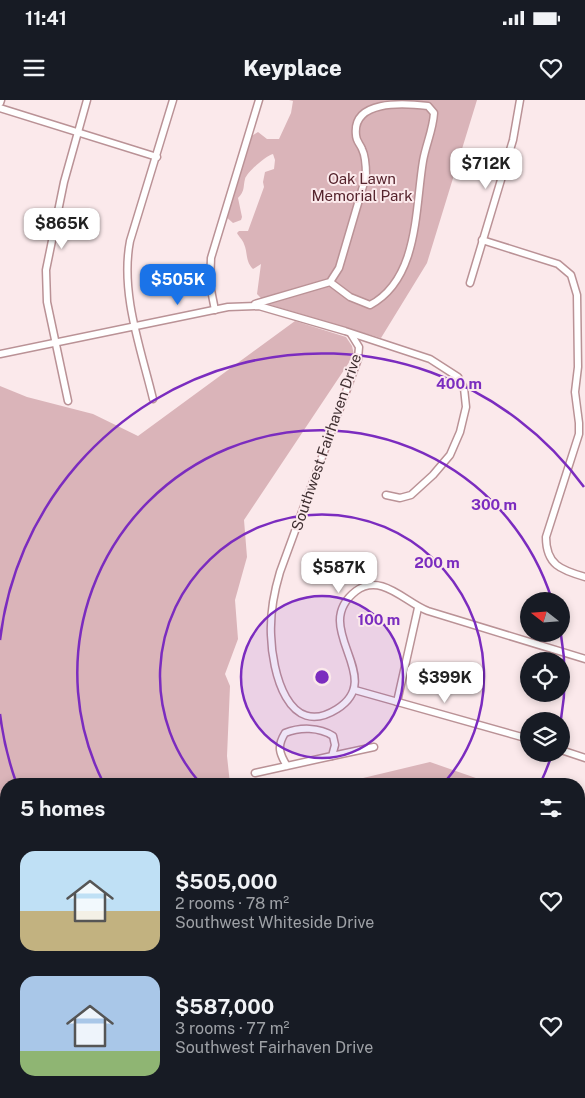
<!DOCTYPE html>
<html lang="en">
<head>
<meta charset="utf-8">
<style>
  :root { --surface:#171b24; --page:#20242c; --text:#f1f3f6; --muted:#9ea1a6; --accent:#1a73e8 }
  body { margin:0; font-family:"Public Sans",sans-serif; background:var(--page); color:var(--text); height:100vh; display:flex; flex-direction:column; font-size:19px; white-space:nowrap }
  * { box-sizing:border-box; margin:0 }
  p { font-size:16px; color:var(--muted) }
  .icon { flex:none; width:28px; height:28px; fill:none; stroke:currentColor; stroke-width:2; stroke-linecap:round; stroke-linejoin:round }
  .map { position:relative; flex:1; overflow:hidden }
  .side { position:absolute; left:0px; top:678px; width:585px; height:321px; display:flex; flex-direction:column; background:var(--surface); border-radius:20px 20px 0 0; box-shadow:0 2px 8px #0003 }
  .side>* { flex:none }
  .needle { width:32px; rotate:287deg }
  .controls { position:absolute; left:520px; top:492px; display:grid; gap:10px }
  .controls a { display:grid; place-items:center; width:50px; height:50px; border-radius:50%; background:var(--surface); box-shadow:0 2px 8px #0003; font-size:25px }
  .price { position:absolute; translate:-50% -42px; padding:0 11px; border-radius:10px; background:#fff; color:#222; font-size:16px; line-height:32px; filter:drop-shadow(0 1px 2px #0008) }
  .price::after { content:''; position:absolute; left:50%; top:30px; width:15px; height:11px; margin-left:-8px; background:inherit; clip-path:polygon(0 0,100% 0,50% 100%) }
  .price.on { background:var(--accent); color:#fff }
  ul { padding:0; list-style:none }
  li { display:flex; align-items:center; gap:15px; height:125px; padding:0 20px }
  li span { display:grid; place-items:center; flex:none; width:140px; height:100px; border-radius:15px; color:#555 }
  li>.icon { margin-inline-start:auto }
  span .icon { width:60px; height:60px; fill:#fffc; stroke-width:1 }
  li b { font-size:21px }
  h2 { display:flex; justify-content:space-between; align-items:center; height:60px; padding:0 20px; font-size:21px }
  .status { display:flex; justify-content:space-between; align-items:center; height:35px; padding:0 25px; background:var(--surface); direction:ltr }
  .status svg { height:14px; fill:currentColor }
  header { display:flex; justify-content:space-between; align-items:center; height:65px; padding:0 20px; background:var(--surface); font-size:22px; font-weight:800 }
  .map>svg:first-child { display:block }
</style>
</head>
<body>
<div class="status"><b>11:41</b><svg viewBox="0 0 49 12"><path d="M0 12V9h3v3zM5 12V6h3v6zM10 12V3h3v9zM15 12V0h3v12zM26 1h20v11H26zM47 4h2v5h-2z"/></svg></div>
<header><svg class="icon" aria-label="menu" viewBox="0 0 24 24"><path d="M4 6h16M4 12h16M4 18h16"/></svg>Keyplace<svg class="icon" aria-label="heart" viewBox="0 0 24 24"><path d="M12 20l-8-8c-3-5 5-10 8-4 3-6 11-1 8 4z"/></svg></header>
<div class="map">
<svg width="585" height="998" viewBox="0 0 585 998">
  <rect width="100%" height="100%" fill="#fbe9eb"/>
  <g fill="#dab4b9">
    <path d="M289 0H477L427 163 381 238 267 204 257 194 261 164 253 169C245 161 248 153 244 144 243 140 239 137 237 133L239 131H248L264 87 263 82 265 72 274 69 275 60 273 54C267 55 247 72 245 79 243 87 245 91 238 98L242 117 241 120 233 123 224 115 236 89 235 80 250 37 258 32 267 39H279L291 13 293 1Z"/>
    <path d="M295 221 346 237 352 246 354 255 244 420 247 457 235 500 238 539 225 574 230 586 227 656 230 684H6V839L0 837V286L27 297 93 314 138 336Z"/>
    <path d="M430 662 493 684H338Z"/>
    <path d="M579 768 585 770V787L579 792Z"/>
    <path d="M309 993H542L540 998H327Z"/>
  </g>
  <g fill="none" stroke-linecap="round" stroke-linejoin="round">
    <defs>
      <g id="minor">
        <path d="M0 3 1 0"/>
        <path d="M0 8 157 57"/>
        <path d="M482 140 558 164 571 175 577 195 578 267 575 292 579 323V334L546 437C546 465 561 470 585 477"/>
        <path d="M470 183 513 40 520 0"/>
        <path d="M255 204 330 182 339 168 366 76C366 67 366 57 362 49 360 44 356 41 356 35 352 0 402 3 428 6L434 13C433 30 426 44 423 61 415 109 419 179 370 205L350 197 330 182"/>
        <path d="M215 210 210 185 211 158 259 0"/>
        <path d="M351 234 359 247 358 259 280 472C274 492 270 513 271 535 272 571 288 640 337 609 388 577 308 528 356 491 381 472 406 503 428 511L585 559"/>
        <path d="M0 254 228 207 259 206 345 231 430 259 458 277 464 288 466 307 460 332 450 355 433 375 411 395 400 398 386 395"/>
        <path d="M153 299C141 249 120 193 130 141L173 0"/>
        <path d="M68 301 47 202 46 170 64 82 87 0"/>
        <path d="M355 590 529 639"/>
        <path d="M397 602 418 508"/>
        <path d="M561 650 585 658"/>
        <path d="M332 656 374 647"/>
        <path d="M255 673 332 656 335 645 333 636C319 627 300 627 285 633 277 646 279 653 287 666"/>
        <path d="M579 718 585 717"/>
        <path d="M579 841 585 843"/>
        <path d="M579 897 585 876"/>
        <path d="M0 904 6 906"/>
        <path d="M65 992 83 998"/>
        <path d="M173 992 190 998"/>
        <path d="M26 998 35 992"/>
        <path d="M549 998 551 992"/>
      </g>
    </defs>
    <use href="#minor" stroke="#ba9296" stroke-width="9"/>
    <use href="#minor" stroke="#fff" stroke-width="6"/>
  </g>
  <circle cx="322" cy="577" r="81" fill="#7b2cbf" fill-opacity=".12"/>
  <g fill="none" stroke="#7b2cbf" stroke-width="2.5">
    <circle cx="322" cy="577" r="81"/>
    <path d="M200 683A162 162 0 1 1 444 683"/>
    <path d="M552 654A243 243 0 0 1 540 684M104 684A243 243 0 1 1 552 500M561 535A243 243 0 0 1 561 619"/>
    <path d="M16 682A324 324 0 0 1 0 614M0 540A324 324 0 0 1 584 387"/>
  </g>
  <g text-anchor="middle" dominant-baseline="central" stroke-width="4" stroke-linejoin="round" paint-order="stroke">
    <g font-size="15" fill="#56242d" stroke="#fbe9eb">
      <text x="362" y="78">Oak Lawn<tspan x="362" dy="17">Memorial Park</tspan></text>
    </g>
    <g font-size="15" fill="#3f2f31" stroke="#fbe9eb">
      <text transform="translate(326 342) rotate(-71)">Southwest Fairhaven Drive</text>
    </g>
  </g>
  <circle cx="322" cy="577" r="8" fill="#7b2cbf" stroke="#fbe9eb" stroke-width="2.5"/>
  <g font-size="15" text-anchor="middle" font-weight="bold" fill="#7b2cbf" stroke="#fbe9eb" stroke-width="4" stroke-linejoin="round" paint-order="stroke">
    <text x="459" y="289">400 m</text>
    <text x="494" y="410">300 m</text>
    <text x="437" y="468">200 m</text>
    <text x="379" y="525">100 m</text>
  </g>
</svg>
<div class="controls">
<a><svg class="needle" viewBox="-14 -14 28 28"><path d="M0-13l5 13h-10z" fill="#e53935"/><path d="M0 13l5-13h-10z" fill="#9ea1a6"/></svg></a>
<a><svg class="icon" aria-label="locate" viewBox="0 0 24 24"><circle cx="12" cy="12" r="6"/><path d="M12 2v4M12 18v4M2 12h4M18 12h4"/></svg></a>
<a><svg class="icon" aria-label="layers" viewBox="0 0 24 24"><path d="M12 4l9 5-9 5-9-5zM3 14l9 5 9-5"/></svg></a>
</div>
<b class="price" style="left:486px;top:90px">$712K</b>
<b class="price" style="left:62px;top:150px">$865K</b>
<b class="price on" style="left:178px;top:206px">$505K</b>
<b class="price" style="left:339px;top:494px">$587K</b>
<b class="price" style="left:445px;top:604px">$399K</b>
<section class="side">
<h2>5 homes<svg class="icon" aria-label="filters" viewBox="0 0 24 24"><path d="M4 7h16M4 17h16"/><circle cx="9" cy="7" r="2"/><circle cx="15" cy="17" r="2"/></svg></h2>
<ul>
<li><span style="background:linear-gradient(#bfe0f5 60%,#c2b280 0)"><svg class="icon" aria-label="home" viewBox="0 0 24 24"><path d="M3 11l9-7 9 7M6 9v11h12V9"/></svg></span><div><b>$505,000</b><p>2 rooms · 78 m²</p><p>Southwest Whiteside Drive</p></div><svg class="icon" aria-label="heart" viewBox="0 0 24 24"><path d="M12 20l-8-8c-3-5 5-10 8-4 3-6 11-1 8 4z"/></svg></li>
<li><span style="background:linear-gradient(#a9c7e8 75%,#8fb573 0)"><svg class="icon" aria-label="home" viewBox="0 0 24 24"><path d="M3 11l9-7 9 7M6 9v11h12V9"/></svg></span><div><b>$587,000</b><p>3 rooms · 77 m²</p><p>Southwest Fairhaven Drive</p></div><svg class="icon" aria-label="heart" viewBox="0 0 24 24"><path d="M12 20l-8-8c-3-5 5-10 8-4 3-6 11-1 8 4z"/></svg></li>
</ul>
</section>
</div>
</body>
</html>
